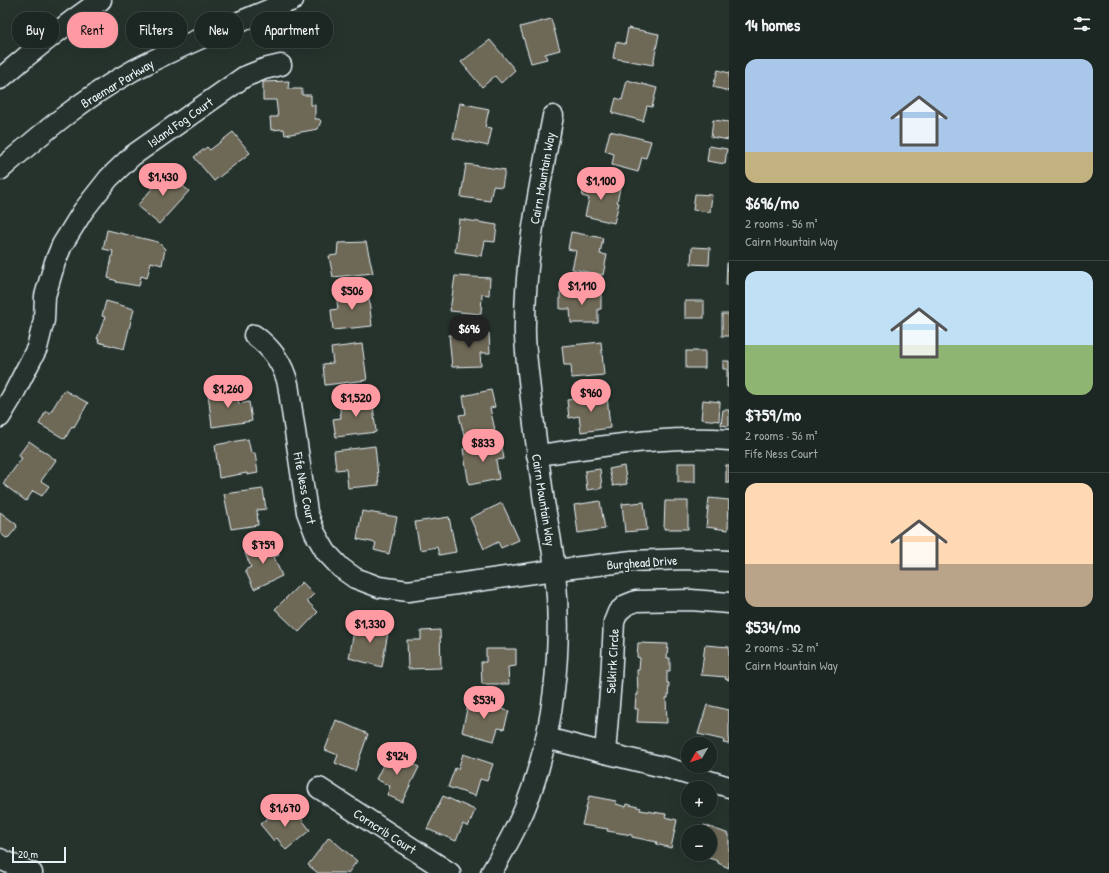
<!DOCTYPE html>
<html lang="en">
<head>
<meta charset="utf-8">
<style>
  :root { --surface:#1c2622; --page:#252e2a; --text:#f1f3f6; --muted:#a0a5a5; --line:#3a4340; --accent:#ff9aa2 }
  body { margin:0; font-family:"Patrick Hand",sans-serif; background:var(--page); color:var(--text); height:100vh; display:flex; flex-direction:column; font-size:15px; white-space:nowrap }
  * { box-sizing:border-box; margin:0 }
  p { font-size:13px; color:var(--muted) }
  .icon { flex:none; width:22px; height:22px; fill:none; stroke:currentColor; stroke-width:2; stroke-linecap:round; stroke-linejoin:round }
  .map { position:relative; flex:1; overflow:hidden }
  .panel { display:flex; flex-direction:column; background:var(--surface); width:380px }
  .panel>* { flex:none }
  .hud { position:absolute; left:12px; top:12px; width:380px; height:36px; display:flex; gap:8px }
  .needle { width:26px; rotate:231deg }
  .fabs { position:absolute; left:681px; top:737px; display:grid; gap:8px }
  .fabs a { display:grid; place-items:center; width:36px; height:36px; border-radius:50%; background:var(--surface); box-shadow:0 4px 16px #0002,0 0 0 1px var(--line); font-size:20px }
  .scale { position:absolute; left:12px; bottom:10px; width:54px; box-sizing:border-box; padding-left:4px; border:2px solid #e8f1f8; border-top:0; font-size:11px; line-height:14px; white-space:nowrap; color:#e8f1f8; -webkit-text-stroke:3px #26332d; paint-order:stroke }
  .price { position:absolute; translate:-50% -34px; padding:0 9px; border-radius:14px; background:var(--accent); color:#111; font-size:13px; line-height:26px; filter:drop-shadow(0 1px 2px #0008) }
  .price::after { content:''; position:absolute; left:50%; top:24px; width:12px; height:9px; margin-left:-6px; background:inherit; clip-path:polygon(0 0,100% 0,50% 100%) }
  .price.on { background:#222; color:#fff }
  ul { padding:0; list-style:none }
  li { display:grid; align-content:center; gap:8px; height:212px; padding:0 16px }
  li+li { border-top:1px solid var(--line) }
  li span { display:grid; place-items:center; height:124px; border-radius:12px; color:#555 }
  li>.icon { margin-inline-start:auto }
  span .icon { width:72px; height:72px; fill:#fffc; stroke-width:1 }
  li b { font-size:17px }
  h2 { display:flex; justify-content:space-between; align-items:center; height:48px; padding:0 16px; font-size:17px }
  .chip { padding:0 14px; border-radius:16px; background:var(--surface); box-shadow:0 4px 16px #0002,0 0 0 1px var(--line); font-size:14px; line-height:36px }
  .chip.on { background:var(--accent); color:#111 }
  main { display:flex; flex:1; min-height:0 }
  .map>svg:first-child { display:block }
</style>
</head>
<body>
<main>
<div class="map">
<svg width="729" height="873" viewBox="0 0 729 873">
  <rect width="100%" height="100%" fill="#26332d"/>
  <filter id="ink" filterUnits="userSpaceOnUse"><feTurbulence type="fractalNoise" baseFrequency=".025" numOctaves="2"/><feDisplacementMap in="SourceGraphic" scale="8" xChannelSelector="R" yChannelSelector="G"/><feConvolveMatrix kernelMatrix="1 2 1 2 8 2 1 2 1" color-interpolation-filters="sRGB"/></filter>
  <g filter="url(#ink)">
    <g fill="#6e6857" stroke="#e8f1f8">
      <path d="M551 19 560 50 545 54 547 59 531 63 520 27Z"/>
      <path d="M628 28 659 34 653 65 613 58 616 42 625 44Z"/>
      <path d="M490 40 515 70 501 83 495 76 482 87 461 62Z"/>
      <path d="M718 70 729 73V91L713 87Z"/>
      <path d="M627 80 657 88 652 107 647 106 643 121 612 113 616 98 622 100Z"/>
      <path d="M289 81 288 89H302V95H311V105H315V119H319L321 121 318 129 285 135 284 129 271 130 270 117H278L276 100H263V82Z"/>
      <path d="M460 103 489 109 485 127 492 128 488 146 453 138Z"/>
      <path d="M713 120 729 122V140L711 137Z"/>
      <path d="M610 131 651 141 646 158 642 157 638 172 612 165 614 154 605 151Z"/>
      <path d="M233 132 250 153 214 181 194 157 207 147 210 150Z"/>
      <path d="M709 146 727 149 725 164 707 161Z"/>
      <path d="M466 164 505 170 502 187 493 186 490 201 461 197Z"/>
      <path d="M163 170 189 191 159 224 137 206 156 184 153 182Z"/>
      <path d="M585 180 620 188 617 202 619 203 614 223 585 216 589 198 582 196Z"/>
      <path d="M695 194 712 195 710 212 693 210Z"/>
      <path d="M459 219 497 225 495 242 485 241 482 256 455 252Z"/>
      <path d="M107 230 158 242 165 249 162 265 151 262 147 278 141 276 139 286 116 282 117 281 108 278 113 251 103 249Z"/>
      <path d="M571 232 603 238 600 254 607 255 603 275 572 269 576 251 568 249Z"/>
      <path d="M366 242 373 273 333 277 329 256 337 255 338 243Z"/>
      <path d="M692 247 710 248 709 265 691 264Z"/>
      <path d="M727 263H729V285H726Z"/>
      <path d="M455 276 490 278 489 295 482 294 481 314 450 311Z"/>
      <path d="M368 291 372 326 333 330 331 310 338 309 336 294Z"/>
      <path d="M601 291V309H598V323H571L570 309H560V292Z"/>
      <path d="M106 301 134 309 124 349 98 342 99 339H97L105 317 102 316Z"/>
      <rect x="685" y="301" width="19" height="17"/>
      <rect x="722" y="314" width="7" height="22"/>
      <path d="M489 333 490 353H480L481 366 452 367 449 335Z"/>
      <path d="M601 342 604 375 572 378 571 365H564L562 346Z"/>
      <path d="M362 344 367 380 325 385 323 364 333 363 331 348Z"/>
      <rect x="686" y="351" width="19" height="17"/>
      <path d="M723 361H729V387H727V369H723Z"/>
      <path d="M236 389 239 404 249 402 252 421 212 427 208 393Z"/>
      <path d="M64 390 88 403 74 427 72 426 65 439 39 424 46 411 50 413Z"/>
      <path d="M491 390 495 407 490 408 495 430 464 435 459 415 466 414 463 396Z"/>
      <path d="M607 395 610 428 581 432 579 416 569 418 567 400Z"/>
      <path d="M372 397 376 432 336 437 333 419 341 418 339 402Z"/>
      <path d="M703 400 720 402 719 421 701 419Z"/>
      <path d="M723 410H729V426L721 425Z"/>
      <path d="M248 439 251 453H255L258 473 247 475V473L219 478 215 445Z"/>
      <path d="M29 441 56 460 41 481 49 486 42 496 33 491 26 501 3 484 22 458 18 456Z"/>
      <path d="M501 442 504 459 496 460 499 479 469 485 463 449Z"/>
      <path d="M375 446 379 485 348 488 346 469 336 470 334 451Z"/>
      <rect x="678" y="463" width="17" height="19"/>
      <rect x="726" y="465" width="3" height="18"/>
      <path d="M624 466 627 484 613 486 609 469Z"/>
      <path d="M600 469 602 488 587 490 585 471Z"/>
      <path d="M263 489 266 509 257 510 258 525 231 529 224 494Z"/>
      <path d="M709 498 729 500 728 530 706 527Z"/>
      <path d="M600 501 605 529 578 533 574 505Z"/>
      <path d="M665 501H688V529H664Z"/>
      <path d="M644 502 647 530 625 532 622 504Z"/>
      <path d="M502 503 519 540 501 548 498 542 484 549 470 518Z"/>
      <path d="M362 511 397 517 389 554 374 550 376 543 357 539Z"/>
      <path d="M0 512 16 524 17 527 9 537 6 538 0 533Z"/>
      <path d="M449 517 456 552 439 555 437 547 420 550 415 522Z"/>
      <path d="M273 541 279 555 274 557 282 576 254 589 245 570 251 567 245 553Z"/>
      <path d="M302 582 314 594 307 601 318 612 299 632 275 609Z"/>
      <path d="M370 623 389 626 382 667 349 658 355 626 369 629Z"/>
      <path d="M440 630 441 668 408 669 407 640H421V631Z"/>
      <path d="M638 643 668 644 667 658H670V671H667V683H669L668 698H666L667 723 637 722 638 709H635L636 695H638L637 670H639L640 658 637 657Z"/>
      <path d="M705 645 729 647V680L725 679 726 677 701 675Z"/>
      <path d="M486 649H516V666L508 667 509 684H482L481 662H486Z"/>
      <path d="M469 700 509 711 504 729 498 728 494 741 462 732Z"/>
      <path d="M707 705 729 710V744L723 743 724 740 698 734Z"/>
      <path d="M336 720 368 734 355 771 335 763 338 755 325 750Z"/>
      <path d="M389 753 419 767 402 802 387 795 390 786 376 779Z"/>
      <path d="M463 754 493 764 487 781 480 779 475 796 448 787 455 768 458 769Z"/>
      <path d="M443 796 475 810 468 827 463 824 456 841 427 829Z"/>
      <path d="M589 796 616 801V804L626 807 627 804 641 808 640 810 666 814 665 817 677 820 671 848 656 844 657 842 632 837V835L607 831 608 829 582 825Z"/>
      <path d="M283 806 295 820 299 816 310 830 286 850 277 838 274 841 260 824Z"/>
      <path d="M704 825 729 834V868L718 863V861L696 854H710V832H702Z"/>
      <path d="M329 837 357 861 348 873H318L308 865Z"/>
    </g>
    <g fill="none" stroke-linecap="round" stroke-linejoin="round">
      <defs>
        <g id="minor">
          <path d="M0 79C32 51 66 24 101 0"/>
          <path d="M0 170C42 133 85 97 134 70 186 43 239 22 293 0"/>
          <path d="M254 335C272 348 283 363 288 384L307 512 315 533 326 552 341 568 355 578 379 587 408 591 555 570 632 561 685 559 729 561"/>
          <path d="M0 417 12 397 37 348 44 320 45 296 55 262 62 245 83 211 109 178 132 156 244 77 264 69 281 65"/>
          <path d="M537 455C601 447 665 435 729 440"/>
          <path d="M729 603 691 600 636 601 626 605 618 612 614 622 611 680 605 753 667 768 729 787"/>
          <path d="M546 738 605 753"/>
          <path d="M319 788 450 873"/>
          <path d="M0 859 32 873"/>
          <path d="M491 873C503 852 516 830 525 808 554 735 563 648 555 571 553 548 548 525 544 502 539 464 534 427 530 390 528 368 524 346 525 324 525 254 540 185 553 116"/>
        </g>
      </defs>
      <use href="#minor" stroke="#e8f1f8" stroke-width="23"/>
      <use href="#minor" stroke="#26332d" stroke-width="20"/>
    </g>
  </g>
  <g text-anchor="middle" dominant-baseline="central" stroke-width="3.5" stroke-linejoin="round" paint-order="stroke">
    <g font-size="13" fill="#e8f1f8" stroke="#26332d">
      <text transform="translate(117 83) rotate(-31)">Braemar Parkway</text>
      <text transform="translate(180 122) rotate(-35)">Island Fog Court</text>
      <text transform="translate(542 178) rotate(-80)">Cairn Mountain Way</text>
      <text transform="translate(305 488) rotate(79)">Fife Ness Court</text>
      <text transform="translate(544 500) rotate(81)">Cairn Mountain Way</text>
      <text transform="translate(642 562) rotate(-4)">Burghead Drive</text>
      <text transform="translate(612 661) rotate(-87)">Selkirk Circle</text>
      <text transform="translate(385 831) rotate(33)">Corncrib Court</text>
    </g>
  </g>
</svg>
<div class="fabs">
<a><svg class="needle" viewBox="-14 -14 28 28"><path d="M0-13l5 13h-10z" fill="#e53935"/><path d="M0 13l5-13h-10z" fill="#a0a5a5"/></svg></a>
<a>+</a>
<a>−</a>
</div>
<div class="scale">20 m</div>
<b class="price" style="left:163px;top:197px">$1,430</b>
<b class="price" style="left:601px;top:201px">$1,100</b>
<b class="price" style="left:582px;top:306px">$1,110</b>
<b class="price" style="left:352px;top:311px">$506</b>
<b class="price on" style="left:469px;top:349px">$696</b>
<b class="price" style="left:228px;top:409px">$1,260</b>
<b class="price" style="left:591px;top:413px">$960</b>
<b class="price" style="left:356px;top:418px">$1,520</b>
<b class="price" style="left:483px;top:463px">$833</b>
<b class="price" style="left:263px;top:565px">$759</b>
<b class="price" style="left:370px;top:644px">$1,330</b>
<b class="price" style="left:484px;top:720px">$534</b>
<b class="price" style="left:397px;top:776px">$924</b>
<b class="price" style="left:285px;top:828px">$1,670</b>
<div class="hud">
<a class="chip">Buy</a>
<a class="chip on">Rent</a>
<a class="chip">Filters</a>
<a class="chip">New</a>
<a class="chip">Apartment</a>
</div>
</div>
<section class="panel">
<h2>14 homes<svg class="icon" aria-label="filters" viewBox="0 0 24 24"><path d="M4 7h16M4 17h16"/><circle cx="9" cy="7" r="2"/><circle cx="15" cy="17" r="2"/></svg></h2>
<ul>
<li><span style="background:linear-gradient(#a9c7e8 75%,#c2b280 0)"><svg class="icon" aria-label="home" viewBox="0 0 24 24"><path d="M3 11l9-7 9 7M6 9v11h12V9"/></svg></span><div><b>$696/mo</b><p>2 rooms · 56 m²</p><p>Cairn Mountain Way</p></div></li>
<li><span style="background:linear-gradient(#bfe0f5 60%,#8fb573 0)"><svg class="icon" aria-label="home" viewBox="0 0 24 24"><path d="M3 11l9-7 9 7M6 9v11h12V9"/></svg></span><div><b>$759/mo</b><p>2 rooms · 56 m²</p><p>Fife Ness Court</p></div></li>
<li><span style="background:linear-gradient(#ffd9b3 65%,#b9a48a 0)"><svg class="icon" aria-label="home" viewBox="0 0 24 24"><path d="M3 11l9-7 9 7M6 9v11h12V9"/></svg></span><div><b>$534/mo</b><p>2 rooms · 52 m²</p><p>Cairn Mountain Way</p></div></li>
</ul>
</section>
</main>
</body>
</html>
